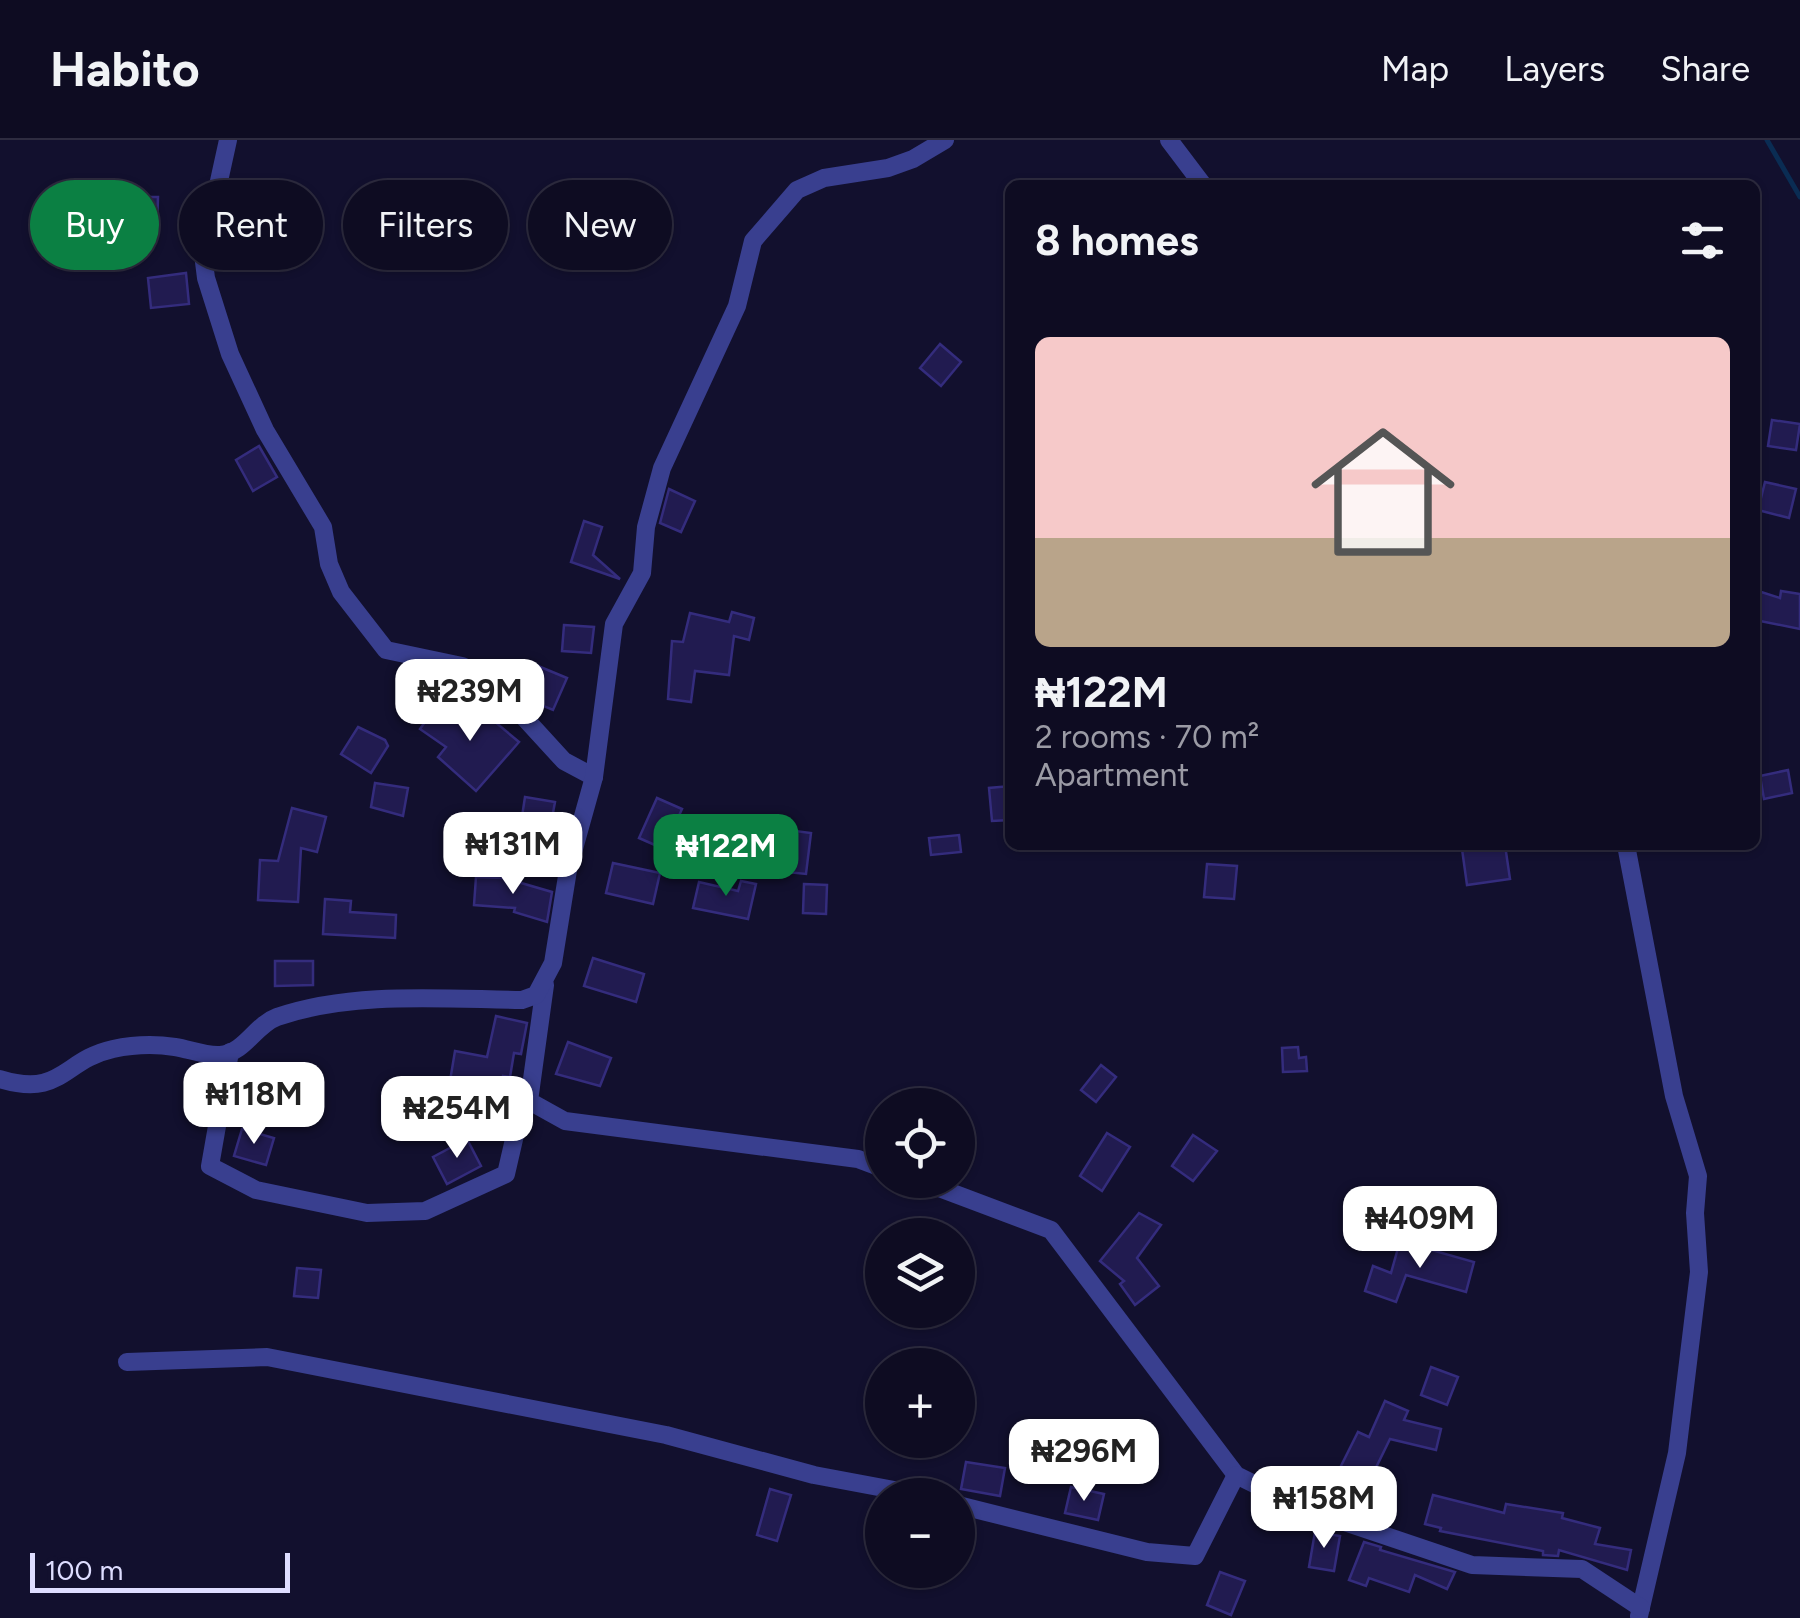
<!DOCTYPE html>
<html lang="en">
<head>
<meta charset="utf-8">
<style>
  :root { --surface:#0e0c22; --page:#1c1a2f; --text:#f1f3f6; --muted:#9b9ba5; --line:#2e2c40; --accent:#0b8043 }
  body { margin:0; font-family:Figtree,sans-serif; background:var(--page); color:var(--text); height:100vh; display:flex; flex-direction:column; font-size:38px; white-space:nowrap }
  * { box-sizing:border-box; margin:0 }
  p { font-size:32px; color:var(--muted) }
  .icon { flex:none; width:55px; height:55px; fill:none; stroke:currentColor; stroke-width:2; stroke-linecap:round; stroke-linejoin:round }
  .map { position:relative; flex:1; overflow:hidden }
  .drawer { position:absolute; left:1005px; top:40px; width:755px; height:670px; display:flex; flex-direction:column; background:var(--surface); border-radius:15px; box-shadow:0 2px 8px #0004,0 0 0 2px var(--line) }
  .drawer>* { flex:none }
  .top-card { position:absolute; left:30px; top:40px; width:825px; height:90px; display:flex; gap:20px }
  .buttons { position:absolute; left:865px; top:948px; display:grid; gap:20px }
  .buttons a { display:grid; place-items:center; width:110px; height:110px; border-radius:50%; background:var(--surface); box-shadow:0 2px 8px #0004,0 0 0 2px var(--line); font-size:50px }
  .scale { position:absolute; left:30px; bottom:25px; width:260px; box-sizing:border-box; padding-left:10px; border:5px solid #deddff; border-top:0; font-size:28px; line-height:35px; white-space:nowrap; color:#deddff; -webkit-text-stroke:8px #12102e; paint-order:stroke }
  .price { position:absolute; translate:-50% -85px; padding:0 22px; border-radius:20px; background:#fff; color:#222; font-size:32px; line-height:65px; filter:drop-shadow(0 2px 5px #0008) }
  .price::after { content:''; position:absolute; left:50%; top:60px; width:30px; height:22px; margin-left:-15px; background:inherit; clip-path:polygon(0 0,100% 0,50% 100%) }
  .price.on { background:var(--accent); color:#fff }
  ul { padding:0; list-style:none }
  li { display:grid; align-content:center; gap:20px; height:530px; padding:0 30px }
  li span { display:grid; place-items:center; height:310px; border-radius:15px; color:#555 }
  li>.icon { margin-inline-start:auto }
  span .icon { width:180px; height:180px; fill:#fffc; stroke-width:1 }
  li b { font-size:42px }
  h2 { display:flex; justify-content:space-between; align-items:center; height:120px; padding:0 30px; font-size:42px }
  .tag { padding:0 35px; border-radius:45px; background:var(--surface); box-shadow:0 2px 8px #0004,0 0 0 2px var(--line); font-size:35px; line-height:90px }
  .tag.on { background:var(--accent); color:#fff }
  header { display:flex; align-items:center; gap:60px; box-sizing:border-box; height:140px; padding:0 50px; background:var(--surface); border-bottom:2px solid var(--line) }
  header strong { font-size:48px }
  nav { display:flex; gap:55px; margin-inline-start:auto; font-size:35px }
  .map>svg:first-child { display:block }
</style>
</head>
<body>
<header>
<strong>Habito</strong>
<nav><a>Map</a><a>Layers</a><a>Share</a></nav>
</header>
<div class="map">
<svg width="1800" height="1478" viewBox="0 0 1800 1478">
  <rect width="100%" height="100%" fill="#12102e"/>
  <g fill="none" stroke-linecap="round" stroke-linejoin="round">
    <path stroke="#0a2c53" stroke-width="5" d="M1767 0 1800 57"/>
  </g>
  <g fill="#211b50" stroke="#342c7d" stroke-width="2.5">
    <path d="M139 57H158L157 89H138Z"/>
    <path d="M186 133 189 164 151 168 148 138Z"/>
    <path d="M940 204 961 222 941 246 920 228Z"/>
    <path d="M1772 280 1800 284 1796 310 1768 306Z"/>
    <path d="M259 306 277 337 253 351 236 320Z"/>
    <path d="M1765 342 1796 349 1789 378 1758 370Z"/>
    <path d="M669 349 695 361 681 392 660 383Z"/>
    <path d="M584 381 602 387 593 415 620 439 571 422Z"/>
    <path d="M1755 450 1780 458 1781 451 1800 454V489L1755 480Z"/>
    <path d="M732 472 754 478 749 500 734 496 729 535 695 531 691 562 668 559 672 501 683 502 690 473 729 482Z"/>
    <path d="M564 485 594 487 591 513 562 511Z"/>
    <path d="M538 526 567 538 553 570 524 558Z"/>
    <path d="M438 564 462 582 476 566 519 602 476 651 438 617 446 607 420 589Z"/>
    <path d="M358 587 385 600 388 606 371 633 341 614Z"/>
    <path d="M1788 630 1792 653 1764 659 1760 636Z"/>
    <path d="M375 643 408 648 403 676 371 667Z"/>
    <path d="M1010 646V680L992 681 989 648Z"/>
    <path d="M525 657 555 662 548 700 519 696Z"/>
    <path d="M657 658 682 669 664 709 639 698Z"/>
    <path d="M292 668 326 677 317 712 301 708 298 762 258 760 260 720 278 721Z"/>
    <path d="M764 687 811 693 806 734 758 729Z"/>
    <path d="M959 695 961 712 931 715 929 698Z"/>
    <path d="M1489 705H1505L1510 739 1467 745 1462 709Z"/>
    <path d="M613 723 660 733 653 764 606 753Z"/>
    <path d="M1207 724 1237 726 1234 759 1204 757Z"/>
    <path d="M476 737 504 738 552 752 547 782 514 772 515 768 474 765Z"/>
    <path d="M741 741 756 744 748 779 693 768 699 742 738 751Z"/>
    <path d="M804 744 827 745 826 774 803 773Z"/>
    <path d="M325 759 351 761 350 772 396 775 395 798 323 794Z"/>
    <path d="M593 818 644 834 636 862 584 846Z"/>
    <path d="M275 821H313V845L275 846Z"/>
    <path d="M496 876 527 883 521 914 514 913 510 937 503 936 501 951 450 941 455 911 487 917Z"/>
    <path d="M568 902 611 918 600 946 556 934Z"/>
    <path d="M1298 907 1299 918 1306 917 1307 931 1283 932 1282 908Z"/>
    <path d="M1101 925 1116 937 1096 962 1081 950Z"/>
    <path d="M242 989 274 998 266 1025 234 1016Z"/>
    <path d="M1107 993 1130 1007 1102 1051 1080 1036Z"/>
    <path d="M1193 995 1217 1011 1193 1041 1172 1026Z"/>
    <path d="M467 999 481 1026 447 1044 433 1017Z"/>
    <path d="M1139 1073 1161 1085 1137 1118 1159 1146 1135 1165 1120 1144 1124 1141 1100 1121Z"/>
    <path d="M1400 1101 1474 1122 1466 1152 1406 1135 1396 1162 1365 1151 1373 1126 1391 1133Z"/>
    <path d="M297 1128 321 1130 318 1158 294 1156Z"/>
    <path d="M1431 1227 1458 1237 1447 1265 1421 1255Z"/>
    <path d="M1385 1261 1408 1271 1404 1280 1441 1289 1436 1310 1390 1299 1364 1352 1335 1338 1358 1292 1369 1297Z"/>
    <path d="M966 1322 1005 1328 1000 1356 961 1349Z"/>
    <path d="M1071 1347 1104 1354 1098 1380 1065 1373Z"/>
    <path d="M770 1349 791 1355 777 1401 757 1395Z"/>
    <path d="M1433 1355 1504 1373 1506 1364 1563 1373 1562 1378 1600 1388 1595 1404 1631 1410 1627 1430 1559 1410 1558 1416 1543 1415V1411L1440 1391 1441 1388 1425 1384Z"/>
    <path d="M1315 1392 1340 1396 1334 1431 1309 1427Z"/>
    <path d="M1364 1402 1381 1407 1380 1410 1455 1432 1447 1449 1415 1435 1409 1452 1369 1438 1366 1446 1349 1440Z"/>
    <path d="M1220 1432 1245 1441 1231 1475 1207 1465Z"/>
  </g>
  <g fill="none" stroke-linecap="round" stroke-linejoin="round">
    <g stroke="#393f8f" stroke-width="18">
      <path d="M228 0 203 114 206 138 230 214 265 290 323 387 329 424 341 452 386 510 462 526 487 537 564 621 594 637"/>
      <path d="M1169 0 1203 45"/>
      <path d="M1626 705 1674 956 1698 1036 1695 1073 1699 1132 1677 1313 1639 1476"/>
      <path d="M545 845 529 961 565 981 858 1019 882 1028"/>
      <path d="M230 912 210 1026 256 1050 367 1073 425 1071 506 1034 518 982 529 961"/>
      <path d="M0 939C62 958 63 920 113 909 132 905 155 904 175 907 189 909 205 916 220 915 245 913 255 885 277 877 353 851 442 859 522 860L536 855 553 823 568 730 594 637 614 484 642 433 646 387 662 328 737 166 753 101 797 50 824 38 888 28 913 19 945 0"/>
      <path d="M918 1040 1051 1090 1236 1335 1303 1368 1472 1425 1582 1429 1641 1468"/>
      <path d="M127 1222 267 1217 666 1295 814 1335 921 1355"/>
      <path d="M958 1365 1147 1412 1195 1416 1236 1335"/>
    </g>
  </g>
</svg>
<div class="buttons">
<a><svg class="icon" aria-label="locate" viewBox="0 0 24 24"><circle cx="12" cy="12" r="6"/><path d="M12 2v4M12 18v4M2 12h4M18 12h4"/></svg></a>
<a><svg class="icon" aria-label="layers" viewBox="0 0 24 24"><path d="M12 4l9 5-9 5-9-5zM3 14l9 5 9-5"/></svg></a>
<a>+</a>
<a>−</a>
</div>
<div class="scale">100 m</div>
<b class="price" style="left:470px;top:604px">₦239M</b>
<b class="price" style="left:513px;top:757px">₦131M</b>
<b class="price on" style="left:726px;top:759px">₦122M</b>
<b class="price" style="left:254px;top:1007px">₦118M</b>
<b class="price" style="left:457px;top:1021px">₦254M</b>
<b class="price" style="left:1420px;top:1131px">₦409M</b>
<b class="price" style="left:1084px;top:1364px">₦296M</b>
<b class="price" style="left:1324px;top:1411px">₦158M</b>
<div class="top-card">
<a class="tag on">Buy</a>
<a class="tag">Rent</a>
<a class="tag">Filters</a>
<a class="tag">New</a>
</div>
<section class="drawer">
<h2>8 homes<svg class="icon" aria-label="filters" viewBox="0 0 24 24"><path d="M4 7h16M4 17h16"/><circle cx="9" cy="7" r="2"/><circle cx="15" cy="17" r="2"/></svg></h2>
<ul>
<li><span style="background:linear-gradient(#f6c9c9 65%,#b9a48a 0)"><svg class="icon" aria-label="home" viewBox="0 0 24 24"><path d="M3 11l9-7 9 7M6 9v11h12V9"/></svg></span><div><b>₦122M</b><p>2 rooms · 70 m²</p><p>Apartment</p></div></li>
</ul>
</section>
</div>
</body>
</html>
